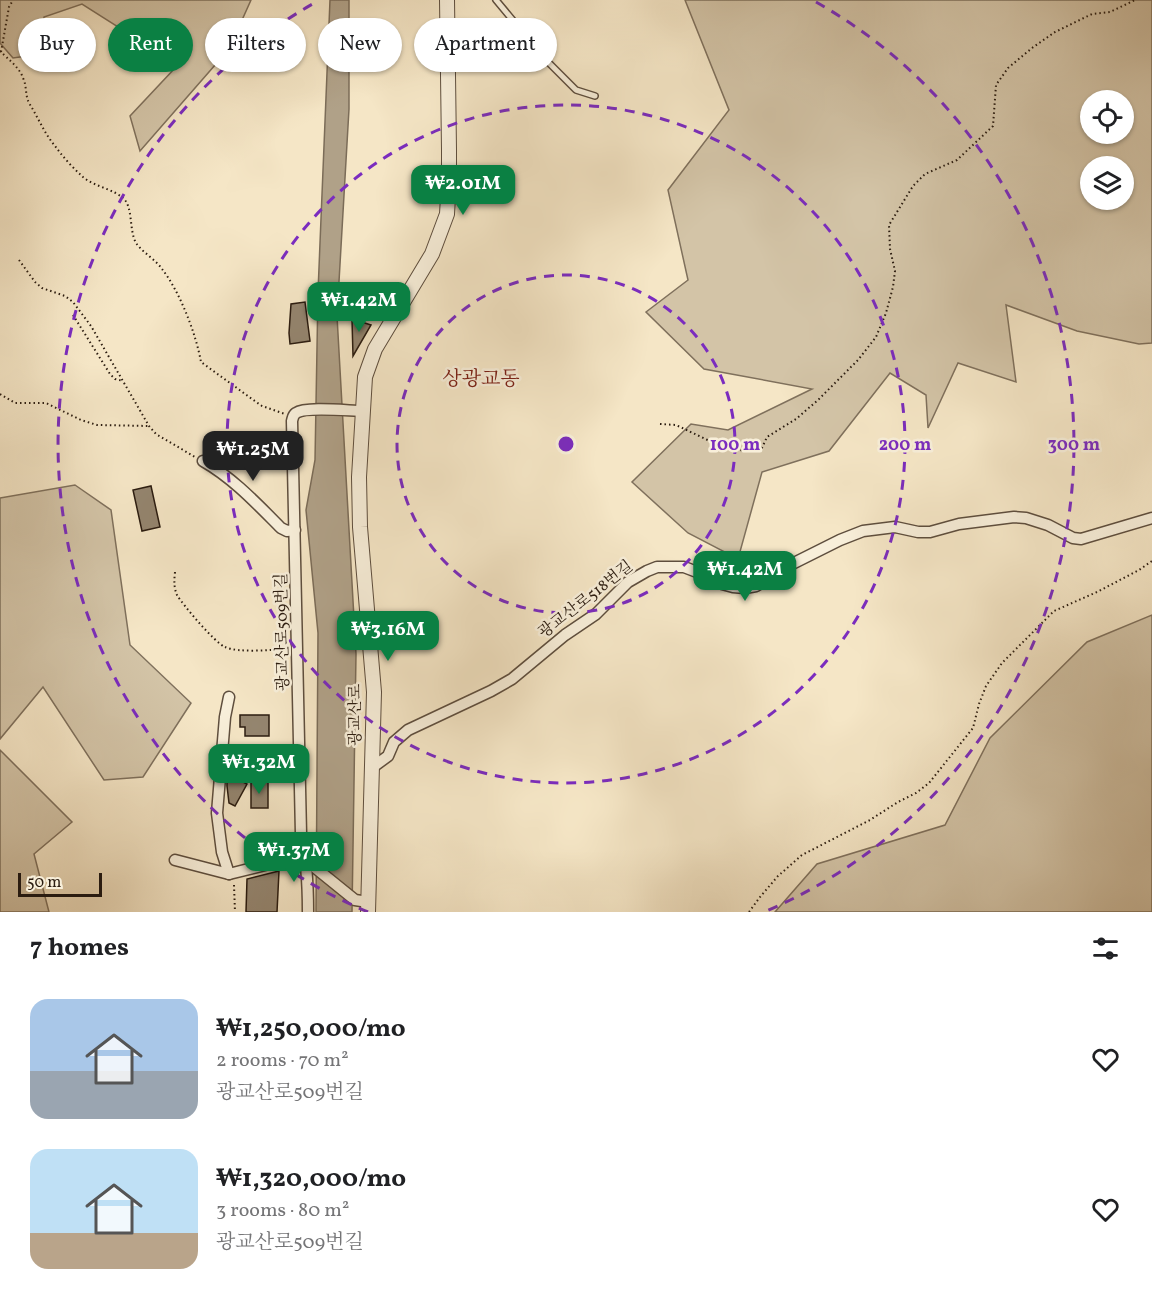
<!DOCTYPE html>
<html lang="en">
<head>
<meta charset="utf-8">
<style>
  :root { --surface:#fff; --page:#f2f2f2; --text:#202124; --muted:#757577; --accent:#0b8043 }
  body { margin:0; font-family:Vollkorn,"Noto Serif KR",serif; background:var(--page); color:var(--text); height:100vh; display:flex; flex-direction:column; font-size:22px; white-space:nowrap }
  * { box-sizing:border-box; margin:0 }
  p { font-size:20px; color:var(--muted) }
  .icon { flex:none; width:33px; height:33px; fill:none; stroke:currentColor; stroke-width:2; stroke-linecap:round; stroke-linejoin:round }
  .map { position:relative; height:912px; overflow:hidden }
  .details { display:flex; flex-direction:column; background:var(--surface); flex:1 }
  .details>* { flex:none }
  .banner { position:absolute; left:18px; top:18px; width:600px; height:54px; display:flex; gap:12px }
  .buttons { position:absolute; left:1080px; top:90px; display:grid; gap:12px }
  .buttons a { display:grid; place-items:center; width:54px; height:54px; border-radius:50%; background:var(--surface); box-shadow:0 2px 4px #0004; font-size:30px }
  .scale { position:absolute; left:18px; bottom:15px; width:84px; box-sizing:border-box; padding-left:6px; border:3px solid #2b1c10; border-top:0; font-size:16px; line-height:21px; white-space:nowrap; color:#2b1c10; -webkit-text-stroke:4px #f8efda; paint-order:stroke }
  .price { position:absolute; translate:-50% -51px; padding:0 14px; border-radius:12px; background:var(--accent); color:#fff; font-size:20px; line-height:39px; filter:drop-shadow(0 2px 3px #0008) }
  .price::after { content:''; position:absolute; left:50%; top:36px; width:18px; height:14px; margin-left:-9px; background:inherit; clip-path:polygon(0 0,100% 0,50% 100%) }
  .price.current { background:#222; color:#fff }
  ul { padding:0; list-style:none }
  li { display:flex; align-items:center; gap:18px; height:150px; padding:0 30px }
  li span { display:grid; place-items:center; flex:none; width:168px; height:120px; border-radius:18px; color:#555 }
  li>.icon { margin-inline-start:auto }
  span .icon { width:72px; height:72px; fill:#fffc; stroke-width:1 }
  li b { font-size:26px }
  h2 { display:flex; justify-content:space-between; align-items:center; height:72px; padding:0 30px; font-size:26px }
  .chip { padding:0 21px; border-radius:27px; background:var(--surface); box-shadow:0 2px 4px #0004; font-size:21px; line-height:54px }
  .chip.current { background:var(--accent); color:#fff }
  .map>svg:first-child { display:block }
</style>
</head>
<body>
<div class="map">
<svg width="1152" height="912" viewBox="0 0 1152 912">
  <rect width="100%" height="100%" fill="#f5e6c6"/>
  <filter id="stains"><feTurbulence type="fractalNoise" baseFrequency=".00333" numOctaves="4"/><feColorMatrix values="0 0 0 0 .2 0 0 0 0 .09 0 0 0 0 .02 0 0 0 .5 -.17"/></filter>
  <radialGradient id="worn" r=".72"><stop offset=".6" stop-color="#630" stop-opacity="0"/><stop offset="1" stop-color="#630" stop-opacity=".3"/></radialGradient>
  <g fill="#d3c4a7" stroke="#7f705c" stroke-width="1.5" fill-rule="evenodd">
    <path d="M0 0H251L229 49 140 151 130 116 175 68 153 49 82 4 44 17 41 54 13 58 0 43Z"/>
    <path d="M685 0H1152V343L1139 344 1077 331 1006 305 1016 382 958 363 928 428 926 395 890 373 829 451 762 472 738 559 688 533 632 482 691 424 728 430 812 389 704 369 646 312 688 280 668 190 729 110ZM1090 100H1124V134H1090ZM1090 166H1124V200H1090Z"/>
    <path d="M75 485 111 510 130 645 191 703 143 777 104 780 43 687 0 739V498Z"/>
    <path d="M1152 615V912H775L817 864 945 825 990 738 1087 642Z"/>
    <path d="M0 750 72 822 34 854 49 912H0Z"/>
  </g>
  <path fill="#b0a188" stroke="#7b6c58" stroke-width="1.5" d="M330 0H349V109L337 316 356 654 352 912H316L318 633 306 510 315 460 318 292Z"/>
  <g fill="#94856f" stroke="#2b1c10" stroke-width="1.5">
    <path d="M305 302 310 341 290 344 289 333 291 304Z"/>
    <path d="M352 319 371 325 353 356Z"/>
    <path d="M151 486 160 527 142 531 133 490Z"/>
    <path d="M240 715H269V736H245V727H240Z"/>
    <path d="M229 775 247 784 235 806 229 803 227 786V779Z"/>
    <rect x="251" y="782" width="17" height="26"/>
    <path d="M279 871 277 912H246L247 879Z"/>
  </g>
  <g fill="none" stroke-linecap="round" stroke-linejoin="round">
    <defs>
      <path id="service" d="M496 0 545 59 576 90 595 96"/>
      <g id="minor">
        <path d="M203 461C233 478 257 504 281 528L287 531 295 530"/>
        <path d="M229 697 225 717 217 813 222 852 229 874"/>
        <path d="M373 767 388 756 394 742 408 730 491 691 512 679 565 635 596 614 628 582 647 571 657 567H684L697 572 722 584 733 587 745 588 756 586 786 567 840 540 863 531 895 527 918 532H930L959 524 1014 517 1026 518 1048 525 1073 538 1081 539 1152 518"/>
        <path d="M175 860 229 874 293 858 305 852 313 866 355 900 368 902"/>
        <path d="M308 912C308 885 307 860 301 834L292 421C293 417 293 415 296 413 306 406 350 411 363 411"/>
      </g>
      <path id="tertiary" d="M368 912 374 692 360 527 359 477 365 377 375 349 432 254 447 214 449 180V150L447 0"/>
    </defs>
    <use href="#service" stroke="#5e4e3e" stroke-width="8"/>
    <use href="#minor" stroke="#5e4e3e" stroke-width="13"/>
    <use href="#tertiary" stroke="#5e4e3e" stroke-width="16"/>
    <g stroke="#2b1c10" stroke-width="2" stroke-dasharray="1.5 3" stroke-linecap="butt">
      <path d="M0 51C7 58 20 68 23 78 27 86 25 95 29 103 38 117 44 133 55 146 63 157 73 168 83 177 95 187 114 189 124 199 133 208 129 230 136 243 143 253 155 259 162 269 180 292 196 334 201 362L252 399 262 406 285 414"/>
      <path d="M1 52 9 7 13 0"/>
      <path d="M19 260 35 282 42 288 65 296 73 302 91 326 149 426 156 434 195 457"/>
      <path d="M73 315 110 374 115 379 123 381"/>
      <path d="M0 394 15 403H46L81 420 97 425 149 426"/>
      <path d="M660 424 676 425 716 444 744 451 761 450 767 437 796 419 818 400 858 360 876 337 886 313 893 287 895 271 890 249 889 225 913 186 925 174 957 160 993 126 996 85 1008 68 1032 48 1055 32 1092 14 1110 12 1135 0"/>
      <path d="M175 572C174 581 174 588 177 595 183 605 215 643 225 647 238 653 271 650 286 649"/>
      <path d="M234 885 235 912"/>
      <path d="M749 912 760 897 778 876 802 855 870 820 898 802 916 793 929 783 973 728 979 704 986 686 1002 663 1054 611 1097 592 1139 570 1152 561"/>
    </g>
    <use href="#service" stroke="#f8efda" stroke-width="5"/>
    <use href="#minor" stroke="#f8efda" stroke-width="10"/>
    <use href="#tertiary" stroke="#f8efda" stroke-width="14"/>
  </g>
  <g fill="none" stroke="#7b2cbf" stroke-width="3" stroke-dasharray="10 8">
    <circle cx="566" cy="444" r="169"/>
    <circle cx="566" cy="444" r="339"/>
    <path d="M368 912A508 508 0 0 1 316 2M816 2A508 508 0 0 1 764 912"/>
  </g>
  <g text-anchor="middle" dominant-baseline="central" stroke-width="5" stroke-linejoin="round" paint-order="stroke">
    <g font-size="16" fill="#2b1c10" stroke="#f8efda">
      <text transform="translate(586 600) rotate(-38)">광교산로518번길</text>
      <text transform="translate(283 632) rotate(-91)">광교산로509번길</text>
      <text transform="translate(356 715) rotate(-90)">광교산로</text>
    </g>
    <g font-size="20" fill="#7a1f14" stroke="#f8efda">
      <text x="481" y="380">상광교동</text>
    </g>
  </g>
  <circle cx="566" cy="444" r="9" fill="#7b2cbf" stroke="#f8efda" stroke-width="3"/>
  <g font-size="18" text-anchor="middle" font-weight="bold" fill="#7b2cbf" stroke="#f8efda" stroke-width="5" stroke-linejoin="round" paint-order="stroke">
    <text x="735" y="450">100 m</text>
    <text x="905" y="450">200 m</text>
    <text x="1074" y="450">300 m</text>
  </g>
  <rect width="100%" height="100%" filter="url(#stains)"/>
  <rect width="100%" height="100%" fill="url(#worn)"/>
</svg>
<div class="buttons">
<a><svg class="icon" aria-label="locate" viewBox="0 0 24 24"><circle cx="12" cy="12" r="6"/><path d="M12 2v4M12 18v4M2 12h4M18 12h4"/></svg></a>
<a><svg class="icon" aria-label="layers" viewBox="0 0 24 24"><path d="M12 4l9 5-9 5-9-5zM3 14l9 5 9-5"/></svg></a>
</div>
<div class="scale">50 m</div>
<b class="price" style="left:463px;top:216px">₩2.01M</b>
<b class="price" style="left:359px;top:333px">₩1.42M</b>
<b class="price current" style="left:253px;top:482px">₩1.25M</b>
<b class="price" style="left:745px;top:602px">₩1.42M</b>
<b class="price" style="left:388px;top:662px">₩3.16M</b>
<b class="price" style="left:259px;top:795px">₩1.32M</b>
<b class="price" style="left:294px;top:883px">₩1.37M</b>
<div class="banner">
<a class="chip">Buy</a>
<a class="chip current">Rent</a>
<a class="chip">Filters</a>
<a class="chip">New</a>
<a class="chip">Apartment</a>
</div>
</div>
<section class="details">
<h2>7 homes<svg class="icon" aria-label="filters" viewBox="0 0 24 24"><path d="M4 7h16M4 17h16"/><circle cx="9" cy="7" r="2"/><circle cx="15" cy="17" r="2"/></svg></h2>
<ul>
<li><span style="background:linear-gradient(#a9c7e8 60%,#9aa5b1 0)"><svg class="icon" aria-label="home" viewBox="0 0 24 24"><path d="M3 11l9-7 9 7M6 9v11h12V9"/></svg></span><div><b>₩1,250,000/mo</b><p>2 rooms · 70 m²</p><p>광교산로509번길</p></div><svg class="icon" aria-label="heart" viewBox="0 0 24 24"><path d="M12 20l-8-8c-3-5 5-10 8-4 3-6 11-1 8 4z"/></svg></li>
<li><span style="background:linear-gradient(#bfe0f5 70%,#b9a48a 0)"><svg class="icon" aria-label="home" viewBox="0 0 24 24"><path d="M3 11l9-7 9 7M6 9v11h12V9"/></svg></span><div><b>₩1,320,000/mo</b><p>3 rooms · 80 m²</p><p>광교산로509번길</p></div><svg class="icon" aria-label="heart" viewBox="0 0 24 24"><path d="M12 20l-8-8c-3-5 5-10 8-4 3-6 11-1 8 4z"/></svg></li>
</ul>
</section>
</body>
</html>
